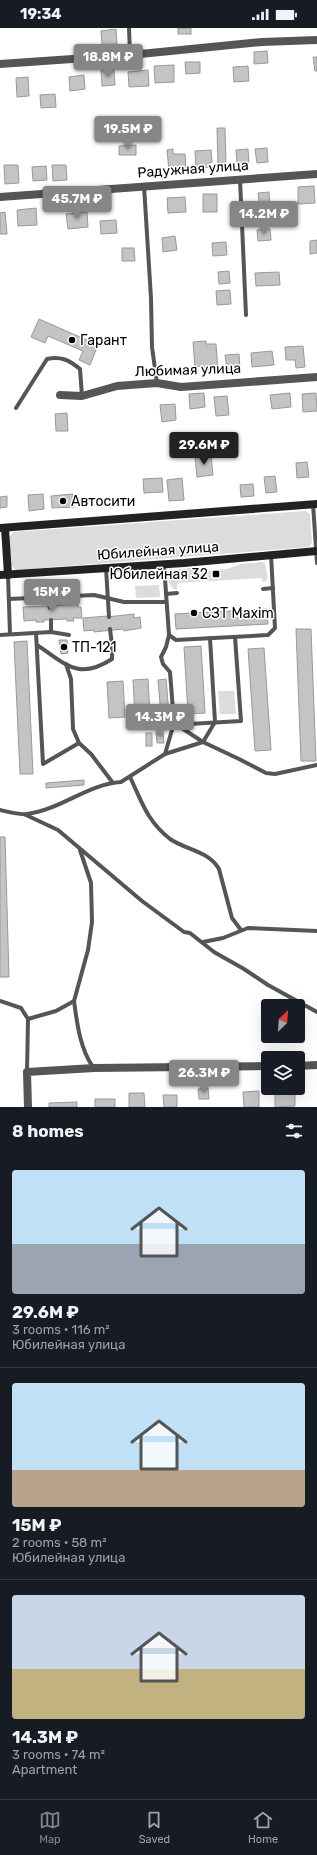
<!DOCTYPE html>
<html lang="en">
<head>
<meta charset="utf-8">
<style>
  :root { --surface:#171b24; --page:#242831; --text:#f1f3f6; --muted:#9ea1a6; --line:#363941; --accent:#858687 }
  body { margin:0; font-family:Rubik,sans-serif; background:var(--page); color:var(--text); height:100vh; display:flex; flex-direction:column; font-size:15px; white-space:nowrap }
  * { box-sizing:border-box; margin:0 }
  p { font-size:13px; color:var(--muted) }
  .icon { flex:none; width:22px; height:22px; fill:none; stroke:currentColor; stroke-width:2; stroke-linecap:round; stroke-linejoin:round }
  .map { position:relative; height:1079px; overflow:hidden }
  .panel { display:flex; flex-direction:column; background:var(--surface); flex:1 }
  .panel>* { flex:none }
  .needle { width:26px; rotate:25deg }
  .buttons { position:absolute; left:261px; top:971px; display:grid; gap:8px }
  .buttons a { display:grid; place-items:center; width:44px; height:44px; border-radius:4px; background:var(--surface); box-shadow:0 4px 16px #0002; font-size:20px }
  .price { position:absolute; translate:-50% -34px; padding:0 9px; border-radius:4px; background:var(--accent); color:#fff; font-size:13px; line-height:26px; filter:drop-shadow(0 1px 2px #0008) }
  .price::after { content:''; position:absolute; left:50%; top:24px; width:12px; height:9px; margin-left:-6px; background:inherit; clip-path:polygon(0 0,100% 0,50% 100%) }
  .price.on { background:#222; color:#fff }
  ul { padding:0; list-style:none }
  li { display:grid; align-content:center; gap:8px; height:212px; padding:0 12px }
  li+li { border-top:1px solid var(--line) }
  li span { display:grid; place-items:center; height:124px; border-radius:4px; color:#555 }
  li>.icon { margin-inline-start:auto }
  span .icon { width:72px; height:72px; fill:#fffc; stroke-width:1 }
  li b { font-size:17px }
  h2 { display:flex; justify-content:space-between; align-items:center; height:48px; padding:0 12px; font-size:17px }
  .status { display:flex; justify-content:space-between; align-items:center; height:28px; padding:0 20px; background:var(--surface); direction:ltr }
  .status svg { height:11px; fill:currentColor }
  .menu { display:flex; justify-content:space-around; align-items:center; height:56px; border-top:1px solid var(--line); background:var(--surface); font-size:11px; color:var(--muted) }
  .menu a { display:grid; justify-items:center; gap:2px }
  .menu .on { color:var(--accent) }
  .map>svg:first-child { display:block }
</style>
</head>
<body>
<div class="status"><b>19:34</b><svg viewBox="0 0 49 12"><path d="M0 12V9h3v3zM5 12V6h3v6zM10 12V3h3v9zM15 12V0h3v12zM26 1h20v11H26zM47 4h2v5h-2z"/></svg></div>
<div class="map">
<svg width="317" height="1079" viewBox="0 0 317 1079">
  <rect width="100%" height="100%" fill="#fff"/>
  <g fill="#dcdcdc">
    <path d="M306 483 310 486 312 515 309 519 16 542 11 538 9 510 13 504Z"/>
    <path d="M262 534 265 535 268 550 265 554 262 553V550L177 555V562C167 559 167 549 173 542L190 540 203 543 227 541 241 536Z"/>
    <path d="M159 557 160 569 136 570 135 558Z"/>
    <path d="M218 663H234L236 686H220Z"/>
  </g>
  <g fill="#c4c4c4" stroke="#999">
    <rect x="178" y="0" width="13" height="6"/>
    <path d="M116 1 117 16 102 17 101 3Z"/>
    <path d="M267 23 268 35 254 36V24Z"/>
    <path d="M313 29H317V43H315Z"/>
    <path d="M185 34H200V45L186 46Z"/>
    <path d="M174 37V54L155 55 154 38Z"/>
    <path d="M248 38 249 53 234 54 233 39Z"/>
    <path d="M101 42H114L115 57 102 58Z"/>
    <path d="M148 42 149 58 129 59 128 44Z"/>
    <path d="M84 47 85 61 70 63 69 49Z"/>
    <path d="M28 49 29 68 17 69 16 50Z"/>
    <path d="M55 66 56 79 41 80 40 67Z"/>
    <path d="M217 100H225L226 137H218Z"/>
    <path d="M136 117V127H119V118Z"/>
    <path d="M267 120 268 134 257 135 255 121Z"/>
    <path d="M173 121V126H185L186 141 169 142 167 122Z"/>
    <path d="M248 121 249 134 237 135 236 122Z"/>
    <path d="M211 122 212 134 209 135 210 139 196 141 195 123Z"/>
    <path d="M4 137H18L19 155 5 156Z"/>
    <path d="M52 137H66L67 152 53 153Z"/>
    <path d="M46 138 47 152 33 153 32 139Z"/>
    <path d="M314 158 315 175 298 176V159Z"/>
    <path d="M269 164 270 180 260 181 258 165Z"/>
    <rect x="203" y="166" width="14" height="18"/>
    <path d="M185 169 186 184 168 185 167 170Z"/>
    <path d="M36 180 37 197 18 198 17 182Z"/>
    <path d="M5 184 7 206H0V185Z"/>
    <path d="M87 184 88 199 68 201 66 186Z"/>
    <path d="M116 192 117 205 101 206 100 193Z"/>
    <path d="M270 201 271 212 258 213 257 202Z"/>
    <path d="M175 208 177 222 163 224 162 210Z"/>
    <path d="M317 212V225L310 226V213Z"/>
    <path d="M226 214 227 227 213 228 212 215Z"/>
    <path d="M122 220H134L135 233H122Z"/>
    <path d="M229 243 230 255 219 256 218 244Z"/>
    <path d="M279 244 280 257 256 258 255 245Z"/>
    <path d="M230 262 231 276 217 277 216 263Z"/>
    <path d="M39 291 98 317 90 337 79 332 83 323 48 308 45 315 31 309Z"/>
    <path d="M206 313V316H216L218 343 203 344V338L195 339 193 314Z"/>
    <path d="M303 318 305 339 296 340 295 332H286L285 319Z"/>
    <path d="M272 323 274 337 252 339 251 325Z"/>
    <path d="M239 326 240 341 227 342 225 327Z"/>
    <path d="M204 365 205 379 190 381 189 366Z"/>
    <path d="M290 365 291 379 272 381 270 367Z"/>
    <path d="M316 365 317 383 303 384 302 366Z"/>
    <path d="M227 368 229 387 216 388 214 369Z"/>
    <path d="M175 376 176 392 162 394 160 377Z"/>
    <path d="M67 385 68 403H56L55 386Z"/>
    <path d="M211 427 213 447 197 449 195 428Z"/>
    <path d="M307 434 309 449 297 450 296 435Z"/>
    <path d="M275 448 277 464 266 465 264 449Z"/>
    <path d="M162 450 163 464 144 465 143 451Z"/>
    <path d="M182 450 184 472 169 473 167 452Z"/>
    <path d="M253 456 254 468 241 469 240 457Z"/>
    <path d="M43 466 44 481 29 483 28 467Z"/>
    <path d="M73 466 74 479 52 480 51 468Z"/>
    <path d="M7 468V479L0 480V469Z"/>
    <path d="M78 576V579H81L82 590H73L74 593H67V591L44 592V594H36V592L24 593 23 579 48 578V580H53L52 578Z"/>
    <path d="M267 581 268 596 176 601 175 586Z"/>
    <path d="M134 586V590L140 589 141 600 124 603 123 601 94 604V602L84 603 83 590 107 588V589Z"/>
    <path d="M296 601H311L316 733H301Z"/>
    <path d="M59 612H67L68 625 61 626Z"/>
    <path d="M27 613 33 746H20L14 614Z"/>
    <path d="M201 618 205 685 188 686 184 619Z"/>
    <path d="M264 620 271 722 255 723 248 621Z"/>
    <path d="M148 651 150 687 135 688 133 652Z"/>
    <path d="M166 651 169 686 161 687 158 652Z"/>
    <path d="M123 653 125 689 109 690 107 654Z"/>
    <rect x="146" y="705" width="6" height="13"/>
    <path d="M156 705H163L164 715H157Z"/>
    <path d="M84 752V757L46 760V755Z"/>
    <path d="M0 809H5L9 949H0Z"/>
    <path d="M208 1060 209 1071H199L198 1061Z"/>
    <path d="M259 1063V1079H244L243 1064Z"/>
    <path d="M275 1063H295V1078L275 1079Z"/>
    <path d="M129 1065H144L145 1079H129Z"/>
    <path d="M163 1067H177V1079H164Z"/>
    <rect x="95" y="1071" width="20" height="8"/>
    <path d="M77 1074V1079H49V1075Z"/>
  </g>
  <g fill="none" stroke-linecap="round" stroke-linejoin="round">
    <g stroke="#555" stroke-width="4">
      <path d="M129 0 130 27"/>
      <path d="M240 151 246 287"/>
      <path d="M144 158 151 270 152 319 157 355"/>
      <path d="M16 380 47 331C61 328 69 332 80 341L82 368"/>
      <path d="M313 476 317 535"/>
      <path d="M164 537 169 607 176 612 268 607 275 600 271 527"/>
      <path d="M106 540 109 589"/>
      <path d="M8 547 10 606"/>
      <path d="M263 561 273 560"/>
      <path d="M166 566 177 565"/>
      <path d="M50 569V580"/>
      <path d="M9 571 94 567 124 574H166"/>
      <path d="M51 592V604"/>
      <path d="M36 605 43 736 79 715"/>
      <path d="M0 607 51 604 69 607"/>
      <path d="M37 617C66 636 78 653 112 631V617L110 601"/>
      <path d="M66 636 71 651 73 701 79 715 91 726 113 755"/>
      <path d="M174 695 203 714 239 731 266 745 275 746 317 737"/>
      <path d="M175 695 189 696 241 693 235 609"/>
      <path d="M165 726 174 695 170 644 163 636 161 629 166 619 169 607"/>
      <path d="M130 749C142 774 147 793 170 811 186 822 209 823 219 841L232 890 241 902"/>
      <path d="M0 782C8 784 19 787 27 786 60 782 88 756 121 754L165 726 203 714 215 694 210 610"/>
      <path d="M26 787 58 802 142 873 184 904 190 905 214 924 244 941 268 957 317 984"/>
      <path d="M203 914 223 910 248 900 317 903"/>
      <path d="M0 973 21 980 28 991 27 1044"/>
      <path d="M74 973C77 995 80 1021 93 1039"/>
      <path d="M28 991 56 983 74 973 88 922 92 894 91 855 80 822"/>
    </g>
    <g stroke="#555" stroke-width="8">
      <path d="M0 36 130 27 262 14 317 12"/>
      <path d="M0 169 317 146"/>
      <path d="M60 367 82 368 117 358 157 355 181 359 317 349"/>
      <path d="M298 1038 317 1037"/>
      <path d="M28 1079 27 1044 94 1040 268 1038"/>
    </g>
    <g stroke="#222" stroke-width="8">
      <path d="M0 500 317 476"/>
      <path d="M5 500 8 547"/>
      <path d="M0 547 184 535 317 523"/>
    </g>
  </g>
  <g fill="#000" stroke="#fff" stroke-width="1.5">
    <circle cx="72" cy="312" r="4"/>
    <circle cx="63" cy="473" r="4"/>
    <rect x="212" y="542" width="8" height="8" rx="2"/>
    <circle cx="194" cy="585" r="4"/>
    <circle cx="64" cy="619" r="4"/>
  </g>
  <g text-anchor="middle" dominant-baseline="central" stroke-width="3" stroke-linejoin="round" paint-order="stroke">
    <g font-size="14" fill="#000" stroke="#fff">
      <text transform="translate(193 141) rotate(-4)">Радужная улица</text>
      <text transform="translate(188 342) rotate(-2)">Любимая улица</text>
      <text transform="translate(158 523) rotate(-4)">Юбилейная улица</text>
    </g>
    <g font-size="14" fill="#000" stroke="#fff" text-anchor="start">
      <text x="80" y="312">Гарант</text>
      <text x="71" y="473">Автосити</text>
      <text x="208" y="546" text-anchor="end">Юбилейная 32</text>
      <text x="202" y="585">СЗТ Maxim</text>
      <text x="72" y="619">ТП-121</text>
    </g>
  </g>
</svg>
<div class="buttons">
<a><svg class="needle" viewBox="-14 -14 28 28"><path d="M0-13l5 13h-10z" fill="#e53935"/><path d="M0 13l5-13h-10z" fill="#9ea1a6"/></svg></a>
<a><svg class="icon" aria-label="layers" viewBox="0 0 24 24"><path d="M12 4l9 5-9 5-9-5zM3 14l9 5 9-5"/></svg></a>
</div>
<b class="price" style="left:108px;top:50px">18.8M ₽</b>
<b class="price" style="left:128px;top:122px">19.5M ₽</b>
<b class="price" style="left:77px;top:192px">45.7M ₽</b>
<b class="price" style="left:264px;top:207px">14.2M ₽</b>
<b class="price on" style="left:204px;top:438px">29.6M ₽</b>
<b class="price" style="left:52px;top:585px">15M ₽</b>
<b class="price" style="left:160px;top:710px">14.3M ₽</b>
<b class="price" style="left:204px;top:1066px">26.3M ₽</b>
</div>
<section class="panel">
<h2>8 homes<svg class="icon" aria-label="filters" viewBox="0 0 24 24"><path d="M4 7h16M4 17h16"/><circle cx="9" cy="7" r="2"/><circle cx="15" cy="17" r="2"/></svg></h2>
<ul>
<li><span style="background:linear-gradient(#bfe0f5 60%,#9aa5b1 0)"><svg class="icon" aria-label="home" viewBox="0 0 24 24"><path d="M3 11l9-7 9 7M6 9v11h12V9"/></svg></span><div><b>29.6M ₽</b><p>3 rooms · 116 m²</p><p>Юбилейная улица</p></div></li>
<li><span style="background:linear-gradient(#bfe0f5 70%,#b9a48a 0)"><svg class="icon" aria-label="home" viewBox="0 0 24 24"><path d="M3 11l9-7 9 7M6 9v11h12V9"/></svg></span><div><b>15M ₽</b><p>2 rooms · 58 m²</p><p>Юбилейная улица</p></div></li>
<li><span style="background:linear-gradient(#c9d6e8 60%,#c2b280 0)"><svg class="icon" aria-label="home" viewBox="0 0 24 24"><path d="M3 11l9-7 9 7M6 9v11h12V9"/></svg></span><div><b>14.3M ₽</b><p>3 rooms · 74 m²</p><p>Apartment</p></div></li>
</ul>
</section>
<nav class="menu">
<a class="on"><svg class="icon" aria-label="map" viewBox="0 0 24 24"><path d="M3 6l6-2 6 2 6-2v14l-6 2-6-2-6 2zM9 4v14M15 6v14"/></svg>Map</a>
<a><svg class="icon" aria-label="saved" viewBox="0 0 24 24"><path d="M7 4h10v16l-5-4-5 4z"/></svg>Saved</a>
<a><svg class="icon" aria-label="home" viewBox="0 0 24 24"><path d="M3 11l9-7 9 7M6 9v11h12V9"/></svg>Home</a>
</nav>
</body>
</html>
